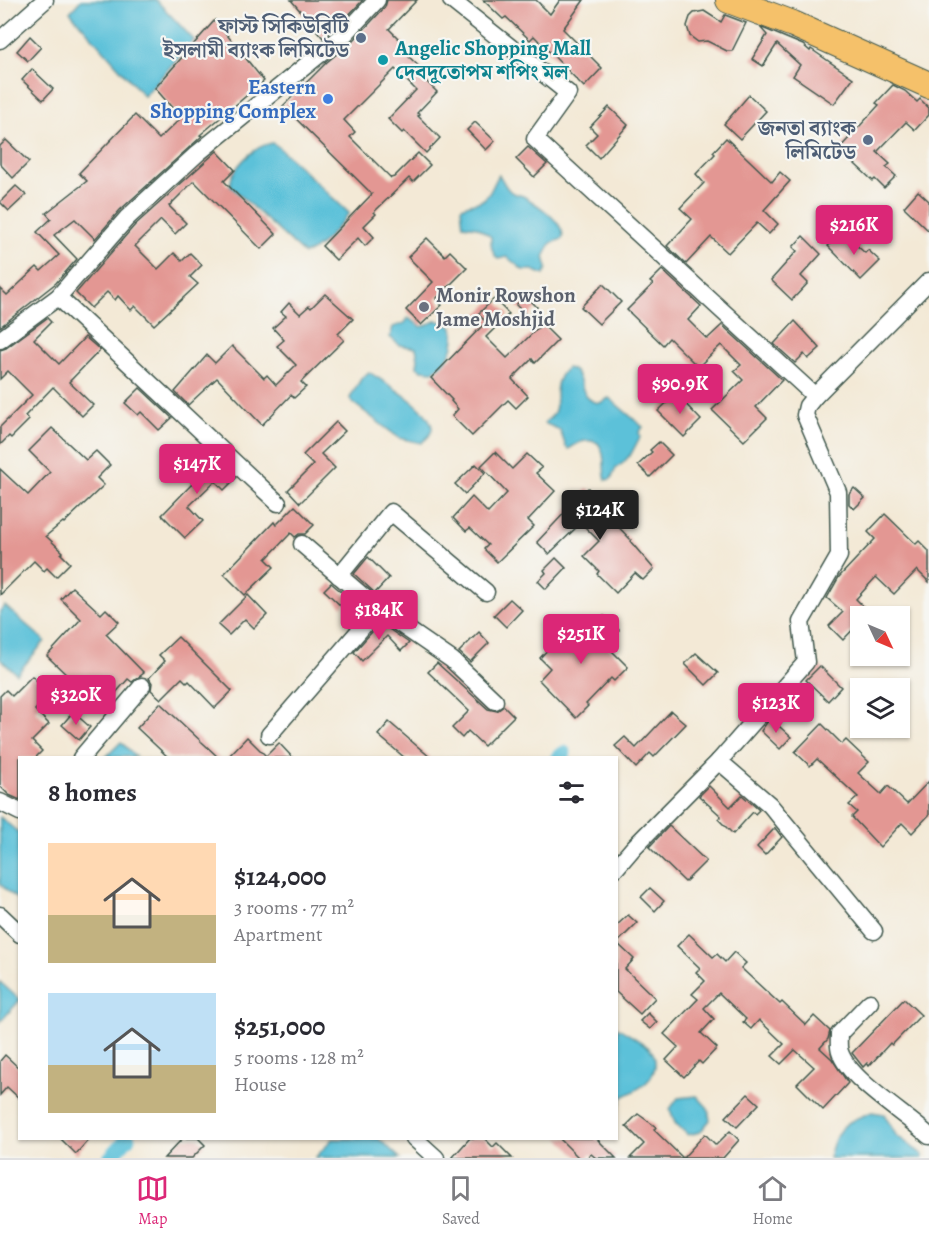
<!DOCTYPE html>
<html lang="en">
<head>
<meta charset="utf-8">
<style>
  :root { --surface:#fff; --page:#f7f7f7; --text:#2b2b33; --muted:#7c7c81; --line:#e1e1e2; --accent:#db2777 }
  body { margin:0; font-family:Alegreya,"Noto Serif Bengali",serif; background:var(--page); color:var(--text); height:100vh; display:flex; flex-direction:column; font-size:22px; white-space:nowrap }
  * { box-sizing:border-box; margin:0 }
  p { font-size:20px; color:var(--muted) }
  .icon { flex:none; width:33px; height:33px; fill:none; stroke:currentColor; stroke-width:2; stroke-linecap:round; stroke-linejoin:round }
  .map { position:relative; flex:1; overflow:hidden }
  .sheet { position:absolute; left:18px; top:756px; width:600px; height:384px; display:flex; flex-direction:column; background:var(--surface); border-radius:0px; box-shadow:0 2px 4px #0004 }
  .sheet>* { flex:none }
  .needle { width:39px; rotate:134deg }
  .controls { position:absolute; left:850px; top:606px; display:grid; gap:12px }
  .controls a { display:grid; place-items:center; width:60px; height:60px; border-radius:0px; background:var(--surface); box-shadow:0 2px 4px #0004; font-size:30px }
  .price { position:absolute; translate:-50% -51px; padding:0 14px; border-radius:6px; background:var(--accent); color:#fff; font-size:20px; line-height:39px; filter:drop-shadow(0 2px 3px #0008) }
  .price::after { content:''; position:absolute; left:50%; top:36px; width:18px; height:14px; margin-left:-9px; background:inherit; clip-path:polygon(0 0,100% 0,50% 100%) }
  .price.active { background:#222; color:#fff }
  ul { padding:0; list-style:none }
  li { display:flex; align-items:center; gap:18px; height:150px; padding:0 30px }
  li span { display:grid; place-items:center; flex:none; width:168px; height:120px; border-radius:0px; color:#555 }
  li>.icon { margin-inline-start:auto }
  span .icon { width:72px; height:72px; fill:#fffc; stroke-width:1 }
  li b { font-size:26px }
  h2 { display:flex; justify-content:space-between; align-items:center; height:72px; padding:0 30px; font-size:26px }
  .tabs { display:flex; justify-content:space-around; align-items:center; height:84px; border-top:2px solid var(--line); background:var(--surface); font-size:16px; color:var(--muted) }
  .tabs a { display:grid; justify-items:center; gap:3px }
  .tabs .active { color:var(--accent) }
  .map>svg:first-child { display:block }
</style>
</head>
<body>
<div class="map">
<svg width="929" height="1158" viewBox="0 0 929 1158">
  <rect width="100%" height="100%" fill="#f6f6f2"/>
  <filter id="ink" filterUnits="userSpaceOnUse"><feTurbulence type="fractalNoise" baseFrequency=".0167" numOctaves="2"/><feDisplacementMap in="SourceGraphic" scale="12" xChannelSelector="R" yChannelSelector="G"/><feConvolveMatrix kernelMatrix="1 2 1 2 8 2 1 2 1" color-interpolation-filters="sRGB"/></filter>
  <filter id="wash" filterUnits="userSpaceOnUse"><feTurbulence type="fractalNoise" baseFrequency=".008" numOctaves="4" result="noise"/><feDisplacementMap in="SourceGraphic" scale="24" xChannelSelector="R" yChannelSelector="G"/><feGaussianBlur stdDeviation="1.35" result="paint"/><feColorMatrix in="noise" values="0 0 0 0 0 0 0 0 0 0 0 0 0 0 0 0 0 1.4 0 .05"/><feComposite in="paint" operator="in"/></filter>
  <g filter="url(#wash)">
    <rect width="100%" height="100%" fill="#f3e9d6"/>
    <g fill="#5bc1d9" stroke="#3d7f86" stroke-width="1.5">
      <path d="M81 0H156L194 40 144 96 70 12Z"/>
      <path d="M272 143 276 145 349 213C337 227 322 249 304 254L230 186C231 168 254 146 272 143Z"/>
      <path d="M499 175C503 180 505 187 510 191 513 194 519 195 523 196 535 203 568 224 562 239L551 243 544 257 547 268 544 275 533 270H523L507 257 498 259C491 252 491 245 491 237L477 227 463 225 461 208C468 203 474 204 481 201 491 196 493 183 499 175Z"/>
      <path d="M408 318 422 327 437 320 452 327C458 344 449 362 433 371L422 370 417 367 418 358 416 348 399 345 390 337 393 327 405 323Z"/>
      <path d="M567 368C587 371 575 401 600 403L609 398 643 427 639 432 640 437 631 454 623 463 616 468 611 479 606 480C602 467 607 455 598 443 587 438 578 442 569 449L566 447 560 430 544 423C546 420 550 419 552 416 562 405 548 385 567 368Z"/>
      <path d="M369 372C385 383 430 407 432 428 432 435 426 439 421 443L399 438 352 402 350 398 361 379Z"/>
      <path d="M5 606 45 641 17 674 0 659V611Z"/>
      <path d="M121 742 136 757H106Z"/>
      <path d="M0 817 19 833V901L0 884Z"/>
      <path d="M0 982 20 1000 0 1022Z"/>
      <path d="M617 1027C627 1034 640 1040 649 1048 653 1052 655 1055 655 1061 657 1080 638 1090 622 1097L617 1113Z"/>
      <path d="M697 1096 708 1108 710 1120 700 1132 688 1135 675 1123 670 1109 678 1098Z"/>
      <path d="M872 1112 884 1114 896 1135 923 1155V1158H829C837 1126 842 1124 872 1112Z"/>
      <path d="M378 1138 400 1158 316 1157 332 1139Z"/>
    </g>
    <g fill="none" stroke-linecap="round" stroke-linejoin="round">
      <g stroke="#5bc1d9" stroke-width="15">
        <path d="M558 758 564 753"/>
        <path d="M110 1158 128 1138"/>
      </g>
    </g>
    <g id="blocks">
      <g fill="#e39793">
        <path d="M291 0H363L339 25 323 38Z"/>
        <path d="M387 0H417L389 29 412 52 408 56 426 73 422 77 437 92 417 113 420 115 418 116 440 138 426 153 404 131 402 133 388 119 416 90 395 69 344 120 355 132 350 137 391 178 394 177 418 153 430 165 413 182 409 178 374 212 376 214 364 226 374 237 365 246 358 238 336 260 322 246 372 194 283 106 327 62 354 40 385 7Z"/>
        <path d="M483 0H536L550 14 560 0H584L563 29 602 68 584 87 534 36 530 40 506 17 503 19Z"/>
        <path d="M704 11 721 22 725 15 746 23 732 51H727L707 41 698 42 690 36 687 26 690 17 694 13Z"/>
        <path d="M215 20 264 81 200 135 202 136 120 210 95 239 75 219 54 235 77 259 56 283 0 327V288L7 295 37 267 41 271 59 255 37 232 51 219 46 213 87 181 79 173 135 115 159 139 181 118 155 88Z"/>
        <path d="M760 27 803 45 810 51 811 49 853 78 834 104 793 76 800 65 777 44 763 66 752 59 767 35Z"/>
        <path d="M30 36 41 47 28 61 17 51Z"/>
        <path d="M32 69 53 89 43 100 22 80Z"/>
        <path d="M893 85 905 91 917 102 920 99 929 108V115L915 130 906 122 877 152 890 164 886 167 896 176 884 188 875 179 873 181 839 149 879 105 876 103Z"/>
        <path d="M749 95 766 111 740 139 724 124Z"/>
        <path d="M609 107 628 125 599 158 586 145 597 134 590 127Z"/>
        <path d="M475 122 495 141 486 150 467 130Z"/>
        <path d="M726 138 772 182 780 172 790 181 764 210 778 224 769 234 757 223 728 253 711 237 686 264 667 246 692 219 680 208 704 183 696 174 715 154 713 152Z"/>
        <path d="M6 140 29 162 13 178 0 164V146Z"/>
        <path d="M528 147 547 164 534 177 516 159Z"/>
        <path d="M217 151 235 170 224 181 276 234 261 249 194 181 169 206 186 223 175 234 161 220 135 246 158 269 174 253 182 261 190 253 202 265 190 277 198 284 154 325 135 306 131 310 118 296 115 300 107 292 91 308 76 293 135 225Z"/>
        <path d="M16 186 26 195 9 211 0 202Z"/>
        <path d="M918 191 929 201V231L904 207Z"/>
        <path d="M842 232 865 253 868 250 880 261 861 280 828 246Z"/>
        <path d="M803 236 821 254 801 276 808 283 792 300 771 280 797 251 793 247Z"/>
        <path d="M427 238 445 256 450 251 467 268 436 299 442 305 421 325 406 310 433 282 408 257Z"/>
        <path d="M662 270 701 306 688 320 707 339 722 325 782 380 756 407 767 418 744 441 712 410 743 380 734 371 741 365 721 345 698 367 669 338 663 345 627 310 653 284 650 282Z"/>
        <path d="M603 284 621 302 599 324 581 307Z"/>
        <path d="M325 294 353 319 338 334 344 340 301 382 306 387 294 398 291 395 262 425 217 378 188 405 175 392 207 355 215 363 232 346 264 378 267 375 276 385 296 365 277 346 284 340 273 328 286 316 281 312 289 303 300 314 309 306 311 308Z"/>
        <path d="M525 295 537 307 528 317 516 305Z"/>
        <path d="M494 299 509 314 486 337 507 358 542 324 558 340 535 363 532 359 512 379 528 396 516 408 508 400 472 436 452 416 458 409 451 401 452 400 431 378 486 322 478 314Z"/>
        <path d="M47 318 51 322 34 339 59 364 85 337 100 350 69 382 93 405 82 416 53 387 25 416 29 420 11 438 9 436 0 445V427L32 395 8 371 0 379V350L6 348Z"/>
        <path d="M795 321 820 348 808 359 804 354 795 363 774 344Z"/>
        <path d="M140 388 172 418 159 430 141 412 138 415 125 403Z"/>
        <path d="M676 394 701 420 684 437 658 411Z"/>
        <path d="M336 422 345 431 321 454 335 468 300 503 288 490 313 465 303 455Z"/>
        <path d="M52 428 86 460 96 451 110 465 97 478 104 485 64 523 63 522 46 536 63 552 61 554 70 563 56 577 47 568 44 571 34 561 0 595V469L28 495 50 472 29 451Z"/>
        <path d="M659 442 672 455 650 477 638 465 652 452 650 450Z"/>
        <path d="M200 445 236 478 224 490 215 481 189 506 203 521 185 538 162 515 193 483 191 481 210 462 197 448Z"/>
        <path d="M495 452 512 469 527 454 542 468 536 473 555 491 528 520 534 526 497 562 484 549 488 545 470 528 466 531 453 518 472 497 488 513 507 493 481 466Z"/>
        <path d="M476 464 485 473 465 494 455 484Z"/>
        <path d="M588 488 599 500 602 497 612 507 606 514 631 540 630 541 654 569 643 580 635 573 616 593 597 574 599 571 584 556 599 541 581 523 549 554 537 542Z"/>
        <path d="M854 488 865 498 854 509 849 504V494Z"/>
        <path d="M295 506 314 525 305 534H299L295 537 291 533 266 559 274 567 245 595 224 574 274 522 276 525Z"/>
        <path d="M885 514 916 544 919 541 929 551V582L917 570 894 594 876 577 856 599 869 612 865 616H861V621L843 640 829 626 843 612 827 598 839 577 875 539 868 532Z"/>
        <path d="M368 557 389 578 375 593 354 574Z"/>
        <path d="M556 558 566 568 546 589 538 581 546 573 544 570Z"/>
        <path d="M331 583 350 599 342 607 324 590Z"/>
        <path d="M72 587 101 614 106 609 119 622 106 634 144 673 132 682 128 679 106 704 88 688 71 706 58 693 71 679 47 656 81 619 61 599Z"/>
        <path d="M248 595 267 615 254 628 245 619 229 635 218 625Z"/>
        <path d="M510 599 522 610 506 627 494 615Z"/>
        <path d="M604 616 619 630 605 644 628 667 614 681 611 678 586 704 588 706 576 718 539 680 550 668 540 658 573 622 582 630 584 629 587 632Z"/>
        <path d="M380 623 409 643 401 651 387 636 362 661 354 652Z"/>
        <path d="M479 632 489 643 470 662 459 652Z"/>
        <path d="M178 637 232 691 215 708 189 681 187 683 182 678 161 699 151 690 152 683 149 678 165 661 159 655Z"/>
        <path d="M696 653 718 673 706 685 685 664Z"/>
        <path d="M437 663 488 709 497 711 504 706 514 716 484 746 468 731 462 738 452 728 469 711 428 672Z"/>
        <path d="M820 666 841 687 828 701 806 680Z"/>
        <path d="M32 676 50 694 35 710 49 724 32 741 42 751 35 758H20V800L9 795 0 786V696L6 690 12 696Z"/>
        <path d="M160 703 219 758H169L137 728Z"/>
        <path d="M671 711 686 724 654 757 650 753 636 768 615 746 625 737 636 748Z"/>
        <path d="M73 712 90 727 79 740 62 725Z"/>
        <path d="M770 718 791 737 780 749 761 731Z"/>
        <path d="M389 722 431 758H405L378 735Z"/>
        <path d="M822 724 842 744 846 740 869 762 858 773 881 794 888 786 907 804 929 781V815L912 833 902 823 880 847 852 817 857 812 849 805 858 797 817 759 810 766 795 752Z"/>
        <path d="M247 737 266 756 279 743 293 758H227Z"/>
        <path d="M709 786 730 807 742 795 759 810 755 814 753 812 733 834 718 819 721 816 699 796Z"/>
        <path d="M669 826 706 861 685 882 649 847Z"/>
        <path d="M775 828 782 837 765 855 757 847Z"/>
        <path d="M650 888 664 901 655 911 641 897Z"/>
        <path d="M628 915 637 923 617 943 634 959 625 969 655 998 640 1014 616 992V926Z"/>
        <path d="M689 934 713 957 717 954 725 962 734 952 746 963 741 968 780 1004 782 1002 806 1025 814 1016 830 1031 828 1039 820 1048 832 1059 848 1083 823 1110 797 1084 814 1067 795 1050 781 1064 772 1056 784 1044 759 1020 751 1029 743 1022 746 1019 719 993 704 1008 714 1019 701 1033 717 1048 702 1064 699 1061 684 1077 666 1060 678 1047 664 1034 698 999 692 994 705 981 696 972 700 968 677 946Z"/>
        <path d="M904 999 921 1015 892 1045 890 1043 869 1066 867 1063 863 1067 852 1053Z"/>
        <path d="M648 1013 657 1022 650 1029 640 1021Z"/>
        <path d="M5 1055 20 1069V1099L7 1087 0 1095V1061Z"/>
        <path d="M748 1094 759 1104 737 1127 726 1117Z"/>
        <path d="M638 1114 656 1127 654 1130 683 1158 705 1134 716 1145 730 1131 739 1140 723 1158H630L644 1144 626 1126Z"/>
        <path d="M60 1138H90L76 1154Z"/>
        <path d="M183 1138H198L205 1145 192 1158H164Z"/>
        <path d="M470 1138H484L493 1147 497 1143 512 1158H452Z"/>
        <path d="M559 1138H596L616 1158H596L591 1154 587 1158H579Z"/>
      </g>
    </g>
  </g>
  <g filter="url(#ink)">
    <use href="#blocks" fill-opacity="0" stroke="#3f574c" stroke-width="1.5"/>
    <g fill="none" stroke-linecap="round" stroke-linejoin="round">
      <defs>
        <g id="minor">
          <path d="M451 0 568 93 535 139 815 396 807 406 805 415 838 492 839 556 801 622 806 662 719 761 770 805 874 931"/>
          <path d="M0 40 45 0"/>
          <path d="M58 297 278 503"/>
          <path d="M0 340 58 297 127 218 198 153 346 33 377 0"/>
          <path d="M815 396 929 281"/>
          <path d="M302 544 378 609 452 660 495 701"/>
          <path d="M339 576 391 512 486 592"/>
          <path d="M269 735 378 609"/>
          <path d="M81 758 142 686"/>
          <path d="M0 802 20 812"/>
          <path d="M616 868 634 847 719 761"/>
          <path d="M0 915 20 934"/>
          <path d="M870 1002 839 1034C839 1040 838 1047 840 1052 849 1080 906 1114 929 1136"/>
          <path d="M414 1138 436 1158"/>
        </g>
        <path id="highway" d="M729 0 793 24 929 85"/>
      </defs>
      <use href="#minor" stroke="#3f574c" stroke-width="19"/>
      <use href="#highway" stroke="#3f574c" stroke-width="28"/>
      <use href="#minor" stroke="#fff" stroke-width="16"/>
      <use href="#highway" stroke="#f5c16b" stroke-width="26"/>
    </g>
  </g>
  <g fill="#5c6f8a" stroke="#f6f6f2" stroke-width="2">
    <circle cx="361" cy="38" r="6"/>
    <circle cx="868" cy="140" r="6"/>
  </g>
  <circle fill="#0f9aa8" stroke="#f6f6f2" stroke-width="2" cx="383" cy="60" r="6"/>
  <circle fill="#3f7fe0" stroke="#f6f6f2" stroke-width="2" cx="328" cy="99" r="6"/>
  <circle fill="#6b7280" stroke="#f6f6f2" stroke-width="2" cx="424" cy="307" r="6"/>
  <g text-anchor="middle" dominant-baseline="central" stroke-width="4.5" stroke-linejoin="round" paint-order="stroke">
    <g font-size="21" font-weight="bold" fill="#4e5e75" stroke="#f6f6f2" text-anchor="end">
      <text x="349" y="26">ফাস্ট সিকিউরিটি<tspan x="349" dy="24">ইসলামী ব্যাংক লিমিটেড</tspan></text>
      <text x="856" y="128">জনতা ব্যাংক<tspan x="856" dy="24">লিমিটেড</tspan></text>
    </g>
    <g font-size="21" font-weight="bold" fill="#0d838f" stroke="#f6f6f2" text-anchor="start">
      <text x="395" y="48">Angelic Shopping Mall<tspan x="395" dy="24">দেবদূতোপম শপিং মল</tspan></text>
    </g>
    <g font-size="21" font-weight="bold" fill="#366cbe" stroke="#f6f6f2" text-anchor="end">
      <text x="316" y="87">Eastern<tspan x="316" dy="24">Shopping Complex</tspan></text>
    </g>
    <g font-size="21" font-weight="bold" fill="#5b616d" stroke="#f6f6f2" text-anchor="start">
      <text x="436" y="295">Monir Rowshon<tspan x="436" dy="24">Jame Moshjid</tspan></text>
    </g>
  </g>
</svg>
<div class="controls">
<a><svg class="needle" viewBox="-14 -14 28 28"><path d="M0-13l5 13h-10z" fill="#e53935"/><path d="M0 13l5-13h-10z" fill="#7c7c81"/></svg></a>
<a><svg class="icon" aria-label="layers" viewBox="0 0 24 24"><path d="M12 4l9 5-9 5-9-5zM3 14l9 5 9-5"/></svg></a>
</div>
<b class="price" style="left:854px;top:256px">$216K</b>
<b class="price" style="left:680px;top:415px">$90.9K</b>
<b class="price" style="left:197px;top:495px">$147K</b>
<b class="price active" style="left:600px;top:541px">$124K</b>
<b class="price" style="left:379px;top:641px">$184K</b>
<b class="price" style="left:581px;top:665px">$251K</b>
<b class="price" style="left:76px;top:726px">$320K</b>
<b class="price" style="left:776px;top:734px">$123K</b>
<section class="sheet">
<h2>8 homes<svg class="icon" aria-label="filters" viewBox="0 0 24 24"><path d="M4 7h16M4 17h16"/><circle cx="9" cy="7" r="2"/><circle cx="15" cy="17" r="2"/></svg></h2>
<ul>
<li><span style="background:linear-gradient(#ffd9b3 60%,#c2b280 0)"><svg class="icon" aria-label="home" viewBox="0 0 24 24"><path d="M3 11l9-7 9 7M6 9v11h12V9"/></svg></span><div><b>$124,000</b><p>3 rooms · 77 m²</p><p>Apartment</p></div></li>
<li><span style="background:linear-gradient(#bfe0f5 60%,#c2b280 0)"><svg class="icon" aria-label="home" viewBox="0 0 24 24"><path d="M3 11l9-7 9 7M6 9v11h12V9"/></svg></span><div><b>$251,000</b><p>5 rooms · 128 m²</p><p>House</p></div></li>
</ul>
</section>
</div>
<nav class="tabs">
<a class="active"><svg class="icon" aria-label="map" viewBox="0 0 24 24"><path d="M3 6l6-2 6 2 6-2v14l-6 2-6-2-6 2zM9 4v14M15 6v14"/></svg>Map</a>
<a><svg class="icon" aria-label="saved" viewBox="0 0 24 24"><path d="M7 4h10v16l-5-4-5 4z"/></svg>Saved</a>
<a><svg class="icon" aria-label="home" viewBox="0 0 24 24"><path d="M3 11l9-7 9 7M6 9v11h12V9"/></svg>Home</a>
</nav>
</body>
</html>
